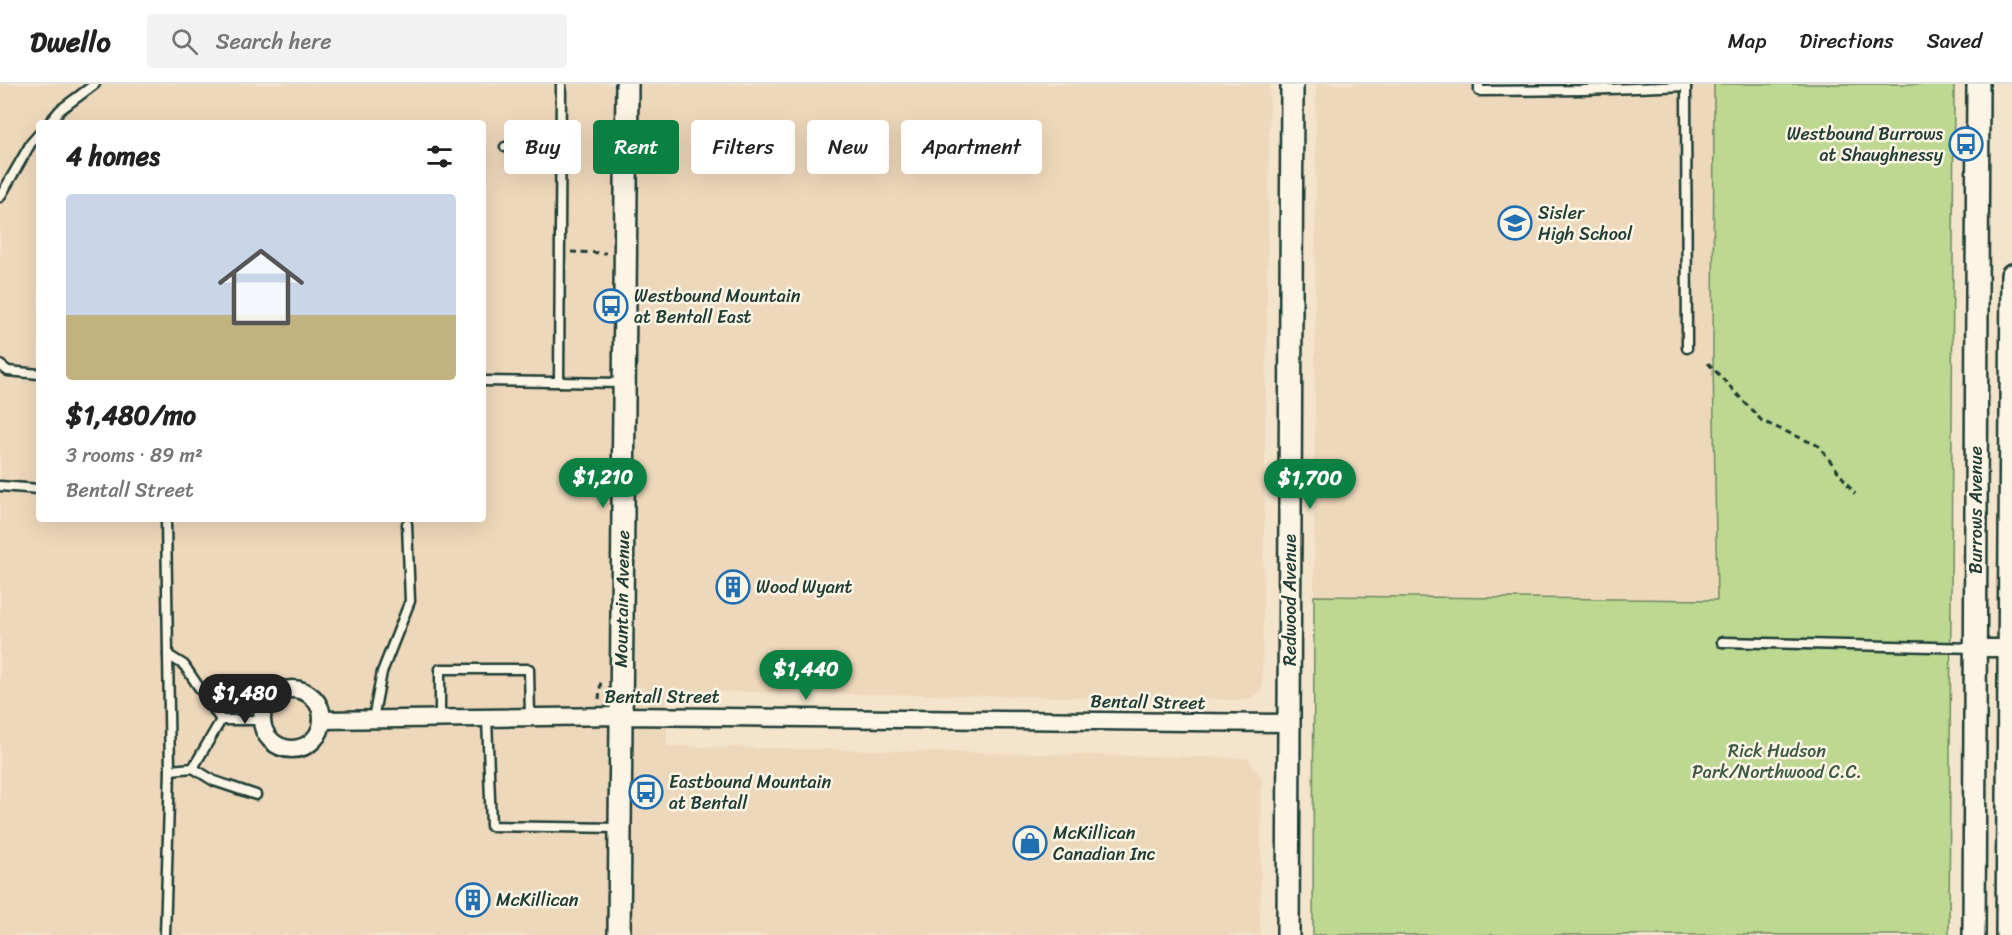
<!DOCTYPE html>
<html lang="en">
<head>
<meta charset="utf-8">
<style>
  :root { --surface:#fff; --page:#f2f2f2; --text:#222; --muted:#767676; --line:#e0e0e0; --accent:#0b8043 }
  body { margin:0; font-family:Sriracha,sans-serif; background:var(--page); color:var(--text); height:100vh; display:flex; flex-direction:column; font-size:22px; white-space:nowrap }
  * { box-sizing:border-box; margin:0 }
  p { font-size:20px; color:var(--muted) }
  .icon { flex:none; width:33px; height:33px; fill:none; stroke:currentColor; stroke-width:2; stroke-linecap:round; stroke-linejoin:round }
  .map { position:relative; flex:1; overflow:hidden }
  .panel { position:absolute; left:36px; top:36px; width:450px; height:402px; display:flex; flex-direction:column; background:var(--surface); border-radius:6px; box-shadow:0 6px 24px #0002 }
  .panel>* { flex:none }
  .guide { position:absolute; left:504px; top:36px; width:570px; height:54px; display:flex; gap:12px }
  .price { position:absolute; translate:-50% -51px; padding:0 14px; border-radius:21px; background:var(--accent); color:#fff; font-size:20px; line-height:39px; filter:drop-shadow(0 2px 3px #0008) }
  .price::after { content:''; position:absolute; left:50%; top:36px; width:18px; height:14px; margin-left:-9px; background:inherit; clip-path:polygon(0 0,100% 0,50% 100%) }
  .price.current { background:#222; color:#fff }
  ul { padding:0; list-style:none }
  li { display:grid; align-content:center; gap:12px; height:318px; padding:0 30px }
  li span { display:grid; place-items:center; height:186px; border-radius:6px; color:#555 }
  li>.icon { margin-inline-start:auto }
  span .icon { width:108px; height:108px; fill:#fffc; stroke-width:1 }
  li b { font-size:26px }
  h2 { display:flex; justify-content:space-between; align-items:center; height:72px; padding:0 30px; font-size:26px }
  .pill { padding:0 21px; border-radius:6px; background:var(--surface); box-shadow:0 6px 24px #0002; font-size:21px; line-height:54px }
  .pill.current { background:var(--accent); color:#fff }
  header { display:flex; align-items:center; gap:36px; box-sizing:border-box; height:84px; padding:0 30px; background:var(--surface); border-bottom:2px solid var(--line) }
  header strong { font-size:28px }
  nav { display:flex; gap:33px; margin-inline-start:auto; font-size:21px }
  .search { width:420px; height:54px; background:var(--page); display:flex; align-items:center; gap:15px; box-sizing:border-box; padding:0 21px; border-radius:6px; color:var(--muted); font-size:22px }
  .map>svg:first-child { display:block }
</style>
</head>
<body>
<header>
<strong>Dwello</strong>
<div class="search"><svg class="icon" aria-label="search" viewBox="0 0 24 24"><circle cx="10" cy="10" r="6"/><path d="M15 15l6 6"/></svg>Search here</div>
<nav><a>Map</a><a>Directions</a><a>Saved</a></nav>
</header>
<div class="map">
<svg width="2012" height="851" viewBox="0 0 2012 851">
  <rect width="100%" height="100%" fill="#f4e4cc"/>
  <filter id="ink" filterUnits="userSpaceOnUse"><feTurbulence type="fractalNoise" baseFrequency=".0167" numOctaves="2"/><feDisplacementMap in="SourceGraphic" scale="12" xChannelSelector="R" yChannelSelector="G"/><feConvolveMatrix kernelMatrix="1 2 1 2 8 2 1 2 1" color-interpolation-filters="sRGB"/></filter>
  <g filter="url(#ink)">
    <g fill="#eed8bb" fill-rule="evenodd">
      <path d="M0 0H1270L1262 606 1248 616 667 607V662L1248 674 1262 695 1260 851H0ZM39 39H483V435H39Z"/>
      <path d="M1316 0H1714L1713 283 1717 516 1314 512Z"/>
    </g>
    <path fill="#bdd890" stroke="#6e8a62" stroke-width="1.5" d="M1714 0H1954L1949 851H1313L1314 512 1717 516 1713 277Z"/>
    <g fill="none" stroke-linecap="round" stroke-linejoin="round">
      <defs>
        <g id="service">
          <path d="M1479 0V7L1584 6 1686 2V0"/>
          <path d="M1686 2 1687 264"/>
          <path d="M49 39 60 26 95 0"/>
          <path d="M505 63H560"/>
          <path d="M0 113 31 59 39 50"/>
          <path d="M0 281 8 287 39 290"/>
          <path d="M483 297 624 299"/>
          <path d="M559 298 561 0"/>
          <path d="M0 402 39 405"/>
          <path d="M166 435 168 571"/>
          <path d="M1722 558 1976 564"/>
          <path d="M440 634V585H529L530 633"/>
          <path d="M487 634 491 742 619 744"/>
          <path d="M373 635 382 588 410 517 407 440"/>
          <path d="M221 636H262"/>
          <path d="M193 684 214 697 256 711"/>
          <path d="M170 686 193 684 221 636"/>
          <path d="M165 851 170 686 168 571 184 581 221 636"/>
        </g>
        <g id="minor">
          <path d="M1976 564H2012"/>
          <circle cx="292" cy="635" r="30"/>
          <path d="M322 636 621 632 1290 639"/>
        </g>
        <g id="tertiary">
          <path d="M619 851 627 0"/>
          <path d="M1288 851 1292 0"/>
          <path d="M1974 851 1978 0"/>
          <path d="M2007 851 2012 191"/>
        </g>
      </defs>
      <use href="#service" stroke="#1f3d34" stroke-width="13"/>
      <use href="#minor" stroke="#1f3d34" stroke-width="21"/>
      <use href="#tertiary" stroke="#1f3d34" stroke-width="26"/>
      <g stroke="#1f3d34" stroke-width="3" stroke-dasharray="6 4.5" stroke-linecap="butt">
        <path d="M571 168 606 169"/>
        <path d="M1708 279 1762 337 1819 362 1855 410"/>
        <path d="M599 615 601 595"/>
      </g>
      <use href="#service" stroke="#fcf5e5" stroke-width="8"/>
      <use href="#minor" stroke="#fcf5e5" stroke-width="16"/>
      <use href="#tertiary" stroke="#fcf5e5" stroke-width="21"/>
    </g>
  </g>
  <defs>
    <symbol id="bus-ring" viewBox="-11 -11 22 22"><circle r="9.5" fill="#fcf5e5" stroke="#1f6fb2" stroke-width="1.5"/><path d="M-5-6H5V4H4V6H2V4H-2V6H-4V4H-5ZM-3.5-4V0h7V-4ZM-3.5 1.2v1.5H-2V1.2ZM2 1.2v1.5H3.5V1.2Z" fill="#1f6fb2"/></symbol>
    <symbol id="school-ring" viewBox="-11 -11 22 22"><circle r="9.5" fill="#fcf5e5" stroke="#1f6fb2" stroke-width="1.5"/><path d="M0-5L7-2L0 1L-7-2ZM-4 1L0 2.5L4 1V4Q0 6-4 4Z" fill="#1f6fb2"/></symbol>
    <symbol id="building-ring" viewBox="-11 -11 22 22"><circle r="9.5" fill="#fcf5e5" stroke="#1f6fb2" stroke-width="1.5"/><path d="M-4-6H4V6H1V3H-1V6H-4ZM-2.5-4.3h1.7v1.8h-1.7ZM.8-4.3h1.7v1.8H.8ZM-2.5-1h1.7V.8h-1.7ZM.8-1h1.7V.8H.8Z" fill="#1f6fb2"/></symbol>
    <symbol id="shop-ring" viewBox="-11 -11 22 22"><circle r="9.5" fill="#fcf5e5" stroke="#1f6fb2" stroke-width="1.5"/><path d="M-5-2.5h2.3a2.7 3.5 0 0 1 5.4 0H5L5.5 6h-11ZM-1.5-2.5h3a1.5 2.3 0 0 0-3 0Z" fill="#1f6fb2"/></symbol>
  </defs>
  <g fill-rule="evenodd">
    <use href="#bus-ring" x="1947" y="41" width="38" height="38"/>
    <use href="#school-ring" x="1496" y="120" width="38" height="38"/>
    <use href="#bus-ring" x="592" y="203" width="38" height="38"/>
    <use href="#building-ring" x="714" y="484" width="38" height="38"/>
    <use href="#bus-ring" x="627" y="689" width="38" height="38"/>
    <use href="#shop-ring" x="1011" y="740" width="38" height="38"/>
    <use href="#building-ring" x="454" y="797" width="38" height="38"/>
  </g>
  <g text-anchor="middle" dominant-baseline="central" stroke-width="5" stroke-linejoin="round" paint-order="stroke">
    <g font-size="18" fill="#1f3d34" stroke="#fcf5e5" text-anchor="start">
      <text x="1943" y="50" text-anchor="end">Westbound Burrows<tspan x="1943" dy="21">at Shaughnessy</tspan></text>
      <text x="1538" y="129">Sisler<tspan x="1538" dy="21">High School</tspan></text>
      <text x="634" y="212">Westbound Mountain<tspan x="634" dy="21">at Bentall East</tspan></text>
      <text x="756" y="503">Wood Wyant</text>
      <text x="669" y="698">Eastbound Mountain<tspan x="669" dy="21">at Bentall</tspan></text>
      <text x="1053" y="749">McKillican<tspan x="1053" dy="21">Canadian Inc</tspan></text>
      <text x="496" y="816">McKillican</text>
    </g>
    <g font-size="18" fill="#1f3d34" stroke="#fcf5e5">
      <text transform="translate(1976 426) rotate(-90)">Burrows Avenue</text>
      <text transform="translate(622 515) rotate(-89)">Mountain Avenue</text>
      <text transform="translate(1290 516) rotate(-90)">Redwood Avenue</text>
      <text x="662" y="613">Bentall Street</text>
      <text transform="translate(1148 618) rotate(1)">Bentall Street</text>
    </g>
    <g font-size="18" fill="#3f5c46" stroke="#fcf5e5">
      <text x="1777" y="667">Rick Hudson<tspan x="1777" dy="21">Park/Northwood C.C.</tspan></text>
    </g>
  </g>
</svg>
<b class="price" style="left:603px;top:425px">$1,210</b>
<b class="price" style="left:1310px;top:426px">$1,700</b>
<b class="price" style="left:806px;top:617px">$1,440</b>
<b class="price current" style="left:245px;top:641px">$1,480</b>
<div class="guide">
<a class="pill">Buy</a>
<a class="pill current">Rent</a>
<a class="pill">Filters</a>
<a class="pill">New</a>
<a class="pill">Apartment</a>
</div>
<section class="panel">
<h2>4 homes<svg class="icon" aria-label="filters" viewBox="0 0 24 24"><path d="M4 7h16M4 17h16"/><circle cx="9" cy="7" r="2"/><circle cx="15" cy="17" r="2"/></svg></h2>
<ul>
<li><span style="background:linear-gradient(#c9d6e8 65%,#c2b280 0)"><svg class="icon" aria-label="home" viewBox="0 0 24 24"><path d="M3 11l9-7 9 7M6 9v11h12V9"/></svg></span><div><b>$1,480/mo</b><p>3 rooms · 89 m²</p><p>Bentall Street</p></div></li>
</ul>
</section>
</div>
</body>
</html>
